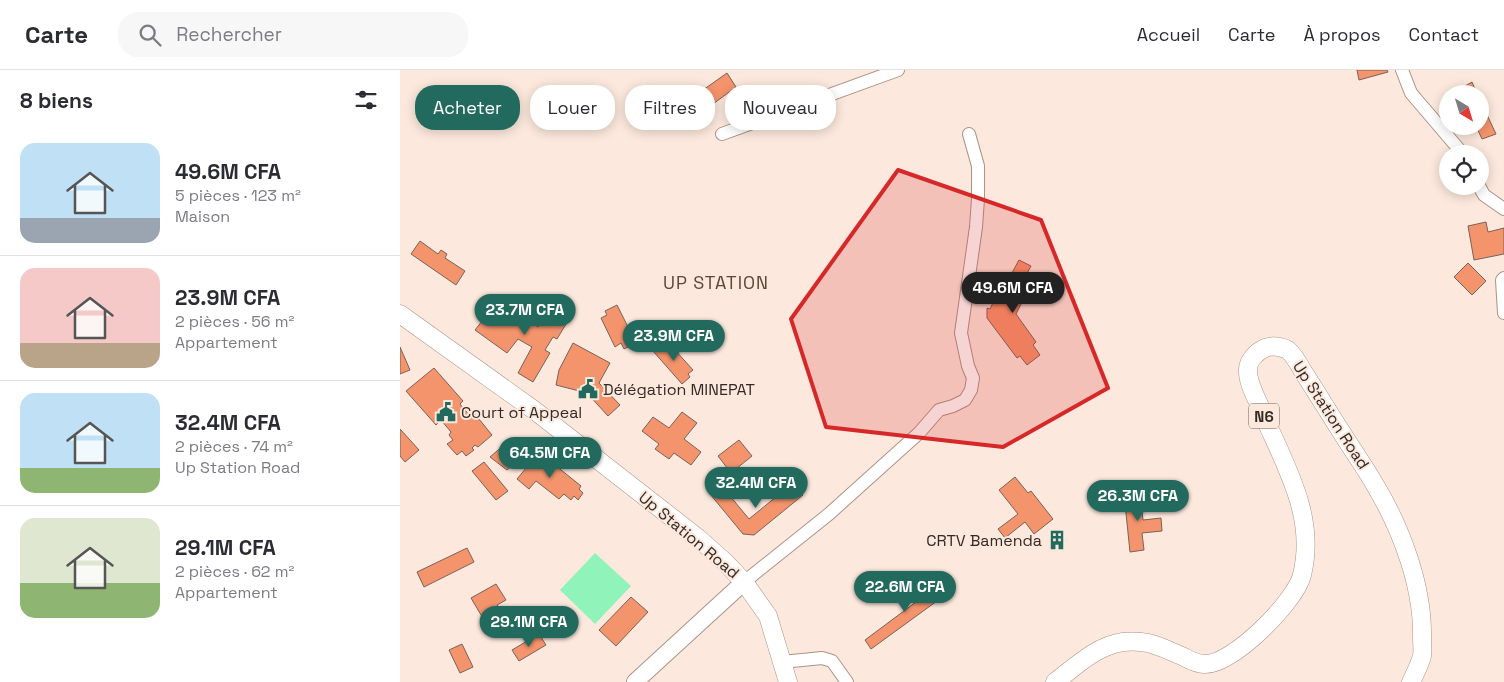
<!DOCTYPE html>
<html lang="fr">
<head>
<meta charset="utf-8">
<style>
  :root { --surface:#fff; --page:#f7f7f7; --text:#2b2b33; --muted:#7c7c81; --line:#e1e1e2; --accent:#236a5e }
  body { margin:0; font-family:"Space Grotesk",sans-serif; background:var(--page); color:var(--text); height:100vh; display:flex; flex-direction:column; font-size:19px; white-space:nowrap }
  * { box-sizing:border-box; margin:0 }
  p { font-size:16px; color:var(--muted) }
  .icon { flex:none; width:28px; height:28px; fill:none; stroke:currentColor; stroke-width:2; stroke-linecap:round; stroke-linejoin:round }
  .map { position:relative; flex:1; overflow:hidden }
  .drawer { display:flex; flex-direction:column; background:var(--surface); width:400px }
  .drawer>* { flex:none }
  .guide { position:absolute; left:15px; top:15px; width:475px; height:45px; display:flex; gap:10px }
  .needle { width:32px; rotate:142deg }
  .tools { position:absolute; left:1039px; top:15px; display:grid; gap:10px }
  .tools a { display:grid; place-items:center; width:50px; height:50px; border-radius:50%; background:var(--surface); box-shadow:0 2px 12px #0003; font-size:25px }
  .price { position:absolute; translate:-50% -42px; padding:0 11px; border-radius:18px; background:var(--accent); color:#fff; font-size:16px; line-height:32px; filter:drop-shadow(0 1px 2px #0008) }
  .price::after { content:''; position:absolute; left:50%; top:30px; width:15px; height:11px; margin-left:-8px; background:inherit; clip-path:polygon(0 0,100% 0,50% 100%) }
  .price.on { background:#222; color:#fff }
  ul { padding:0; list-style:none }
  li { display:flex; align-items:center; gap:15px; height:125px; padding:0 20px }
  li+li { border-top:1px solid var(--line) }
  li span { display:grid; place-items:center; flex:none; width:140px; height:100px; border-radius:15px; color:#555 }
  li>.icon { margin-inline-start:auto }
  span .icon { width:60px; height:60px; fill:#fffc; stroke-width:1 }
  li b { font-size:21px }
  h2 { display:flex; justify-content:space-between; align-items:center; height:60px; padding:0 20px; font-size:21px }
  .pill { padding:0 18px; border-radius:20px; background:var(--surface); box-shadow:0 2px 12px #0003; font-size:18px; line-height:45px }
  .pill.on { background:var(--accent); color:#fff }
  header { display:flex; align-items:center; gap:30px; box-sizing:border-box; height:70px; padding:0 25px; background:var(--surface); border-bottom:1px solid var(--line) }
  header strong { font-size:24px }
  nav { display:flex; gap:28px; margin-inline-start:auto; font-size:18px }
  .search { width:350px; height:45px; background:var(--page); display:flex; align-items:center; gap:12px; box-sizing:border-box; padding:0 18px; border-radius:20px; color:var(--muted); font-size:19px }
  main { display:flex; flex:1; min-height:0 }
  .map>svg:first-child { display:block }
</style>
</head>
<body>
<header>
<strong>Carte</strong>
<div class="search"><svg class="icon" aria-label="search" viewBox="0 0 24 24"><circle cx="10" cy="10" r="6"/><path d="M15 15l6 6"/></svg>Rechercher</div>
<nav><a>Accueil</a><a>Carte</a><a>À propos</a><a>Contact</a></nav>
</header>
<main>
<section class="drawer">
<h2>8 biens<svg class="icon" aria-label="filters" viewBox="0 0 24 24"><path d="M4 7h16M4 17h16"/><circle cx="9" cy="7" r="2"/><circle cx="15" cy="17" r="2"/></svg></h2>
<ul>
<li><span style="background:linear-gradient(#bfe0f5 75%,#9aa5b1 0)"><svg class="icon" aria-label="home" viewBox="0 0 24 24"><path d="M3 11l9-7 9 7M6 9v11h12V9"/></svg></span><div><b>49.6M CFA</b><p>5 pièces · 123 m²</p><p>Maison</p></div></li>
<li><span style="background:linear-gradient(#f6c9c9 75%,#b9a48a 0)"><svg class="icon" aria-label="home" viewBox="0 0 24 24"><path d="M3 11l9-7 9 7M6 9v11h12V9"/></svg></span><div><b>23.9M CFA</b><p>2 pièces · 56 m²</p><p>Appartement</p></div></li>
<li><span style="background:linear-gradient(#bfe0f5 75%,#8fb573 0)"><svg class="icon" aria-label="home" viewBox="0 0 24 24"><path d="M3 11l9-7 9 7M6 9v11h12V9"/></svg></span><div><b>32.4M CFA</b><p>2 pièces · 74 m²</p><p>Up Station Road</p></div></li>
<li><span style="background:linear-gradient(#dfe7d0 65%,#8fb573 0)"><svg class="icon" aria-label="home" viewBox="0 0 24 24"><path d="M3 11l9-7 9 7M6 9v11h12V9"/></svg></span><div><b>29.1M CFA</b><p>2 pièces · 62 m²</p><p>Appartement</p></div></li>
</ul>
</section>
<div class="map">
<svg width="1104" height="612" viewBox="0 0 1104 612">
  <rect width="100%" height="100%" fill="#fce8dc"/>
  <path fill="#90f4ba" d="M195 483 231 516 195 554 160 520Z"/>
  <g fill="#f4946c" stroke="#7a6259">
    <path d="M957 0H987L988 2 959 10Z"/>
    <path d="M327 3 336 17 313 34 303 20Z"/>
    <path d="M1072 12 1077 24H1062L1060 19Z"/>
    <path d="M1080 30 1096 64 1082 69 1076 56H1080Z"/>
    <path d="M1086 152 1088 162 1104 158V184L1074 190 1068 156Z"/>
    <path d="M20 171 38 184 41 180 47 184 45 188 65 201 56 215 11 184Z"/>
    <path d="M619 190 631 196 625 207 630 209 627 216 629 218 616 244 636 272 633 275 640 285 627 295 620 286 617 288 587 248V238L590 239 600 218 595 216 598 209 606 214Z"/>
    <path d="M1068 193 1086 211 1072 225 1054 207Z"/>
    <path d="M151 235 163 242 161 245 169 249 157 269 153 267 145 280 150 283 133 312 118 303 132 277 118 269 107 283 75 260 83 250 85 252 89 247 98 253 109 237 138 257Z"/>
    <path d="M217 235 236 273 224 279 221 273 215 277 201 248 207 245 205 241Z"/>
    <path d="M266 270 293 300 288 304 290 307 282 314 253 281Z"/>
    <path d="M173 273 210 293 199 313 220 335 208 346 187 323 156 315 159 300Z"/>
    <path d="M0 277 10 300 0 304Z"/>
    <path d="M34 298 63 331 60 334 70 346 74 343 92 365 78 377 75 375 72 378 74 380 66 386 62 381 57 385 47 374 53 370 49 365 51 362 41 350 36 355 6 321Z"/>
    <path d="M282 342 297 353 284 369 301 382 291 395 274 383 269 389 255 379 259 374 242 361 253 347 269 358Z"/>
    <path d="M0 359 19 380 5 392 0 386Z"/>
    <path d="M339 370 352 386 331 403 318 386Z"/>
    <path d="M104 375 118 391 107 400 90 387Z"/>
    <path d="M137 385 147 394 150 391 181 416 179 419 183 423 178 430 174 426 171 430 164 424 159 429 136 411 129 419 117 409Z"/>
    <path d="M84 392 108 421 96 430 72 401Z"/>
    <path d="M615 407 628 423 631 421 653 449 634 464 625 452 605 468 598 459 618 444 599 420Z"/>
    <path d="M393 413 403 425 354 465 343 464 310 424 321 415 349 449Z"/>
    <path d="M740 423 743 450 761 448 762 461 742 463 744 480 730 482 724 424Z"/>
    <path d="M67 478 74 492 24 517 17 502Z"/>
    <path d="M519 506 537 531 471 579 465 570 520 529 509 514Z"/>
    <path d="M96 514 106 530 97 535 105 547 86 560 81 551 84 550 71 528Z"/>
    <path d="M231 527 248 542 216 576 199 560Z"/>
    <path d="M139 564 146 575 119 591 112 580Z"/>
    <path d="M62 574 73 597 60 603 49 580Z"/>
  </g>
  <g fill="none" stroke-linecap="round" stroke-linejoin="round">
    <defs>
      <g id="minor">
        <path d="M1002 0 1011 23 1063 84"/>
        <path d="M322 64 498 0"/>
        <path d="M1079 116 1084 125 1104 139"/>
        <path d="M1104 208 1102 210 1104 243"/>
        <path d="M344 512 429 444 519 363 539 340 553 336 565 330 571 320 573 308 568 296 561 263 576 157 578 129V96L569 64"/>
        <path d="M382 592 422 588 432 591 447 612"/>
      </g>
      <path id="major" d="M235 612 344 512"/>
      <g id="highway">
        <path d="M0 244 134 340 298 468 325 492 344 512 368 546 388 612"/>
        <path d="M655 612C676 596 696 576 723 572 747 569 760 577 782 586 788 589 796 594 804 594 832 596 896 531 902 505 917 444 883 393 861 339 856 327 847 312 848 299 848 290 858 281 865 278 873 275 880 276 888 280 894 285 900 296 904 303 917 323 929 343 942 363 953 381 965 397 975 415 1001 458 1023 516 1022 567 1022 573 1023 580 1022 586 1020 594 1015 604 1011 612"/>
      </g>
    </defs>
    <use href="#minor" stroke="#ab9486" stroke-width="14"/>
    <use href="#major" stroke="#ab9486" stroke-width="18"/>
    <use href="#highway" stroke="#ab9486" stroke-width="19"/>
    <use href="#minor" stroke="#fff" stroke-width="12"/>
    <use href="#major" stroke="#fff" stroke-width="16"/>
    <use href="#highway" stroke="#fff" stroke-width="18"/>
  </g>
  <path fill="#d62828" fill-opacity="0.2" stroke="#d62828" stroke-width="4" stroke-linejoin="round" d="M498 100 641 150 708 318 603 377 426 357 391 249Z"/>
  <defs>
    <symbol id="civic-bare" viewBox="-9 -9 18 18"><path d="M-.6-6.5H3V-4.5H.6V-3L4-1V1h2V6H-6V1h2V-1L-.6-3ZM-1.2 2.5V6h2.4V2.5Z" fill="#236a5e" stroke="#fce8dc" stroke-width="2.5" paint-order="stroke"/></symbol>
    <symbol id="building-bare" viewBox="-9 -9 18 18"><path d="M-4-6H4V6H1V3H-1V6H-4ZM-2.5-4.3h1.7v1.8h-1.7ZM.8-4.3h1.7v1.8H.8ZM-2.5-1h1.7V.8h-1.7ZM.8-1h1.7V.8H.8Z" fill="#236a5e" stroke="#fce8dc" stroke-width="2.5" paint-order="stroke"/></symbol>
  </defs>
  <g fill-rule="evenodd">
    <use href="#civic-bare" x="174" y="305" width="28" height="28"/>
    <use href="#civic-bare" x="32" y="328" width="28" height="28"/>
    <use href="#building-bare" x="643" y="456" width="28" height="28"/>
  </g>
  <g text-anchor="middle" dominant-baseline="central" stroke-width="4" stroke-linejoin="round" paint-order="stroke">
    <rect fill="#fce8dc" stroke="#6f635c" stroke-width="1" x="849" y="333.5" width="30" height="25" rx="4"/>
    <g font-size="15" font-weight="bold" fill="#332a25">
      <text x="864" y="346">N6</text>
    </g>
    <g font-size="16" fill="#332a25" stroke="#fce8dc" text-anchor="start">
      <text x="203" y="319">Délégation MINEPAT</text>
      <text x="61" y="342">Court of Appeal</text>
      <text x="642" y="470" text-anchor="end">CRTV Bamenda</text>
    </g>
    <g font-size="16" fill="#332a25" stroke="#fce8dc">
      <text transform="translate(931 345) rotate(57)">Up Station Road</text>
      <text transform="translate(289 465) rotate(40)">Up Station Road</text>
    </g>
    <g font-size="18" letter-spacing="1" fill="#5c473b" stroke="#fce8dc">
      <text x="316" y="212">UP STATION</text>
    </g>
  </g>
</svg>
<div class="tools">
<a><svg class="needle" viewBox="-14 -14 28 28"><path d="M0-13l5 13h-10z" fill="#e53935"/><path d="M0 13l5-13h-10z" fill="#7c7c81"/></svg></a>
<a><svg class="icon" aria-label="locate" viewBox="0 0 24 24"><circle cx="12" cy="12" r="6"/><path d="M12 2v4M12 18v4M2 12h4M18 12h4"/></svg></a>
</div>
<b class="price on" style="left:613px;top:244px">49.6M CFA</b>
<b class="price" style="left:125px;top:266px">23.7M CFA</b>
<b class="price" style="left:274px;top:292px">23.9M CFA</b>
<b class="price" style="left:150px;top:409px">64.5M CFA</b>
<b class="price" style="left:356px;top:439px">32.4M CFA</b>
<b class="price" style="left:738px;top:452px">26.3M CFA</b>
<b class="price" style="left:505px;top:543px">22.6M CFA</b>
<b class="price" style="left:129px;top:578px">29.1M CFA</b>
<div class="guide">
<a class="pill on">Acheter</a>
<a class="pill">Louer</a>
<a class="pill">Filtres</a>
<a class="pill">Nouveau</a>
</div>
</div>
</main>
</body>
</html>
